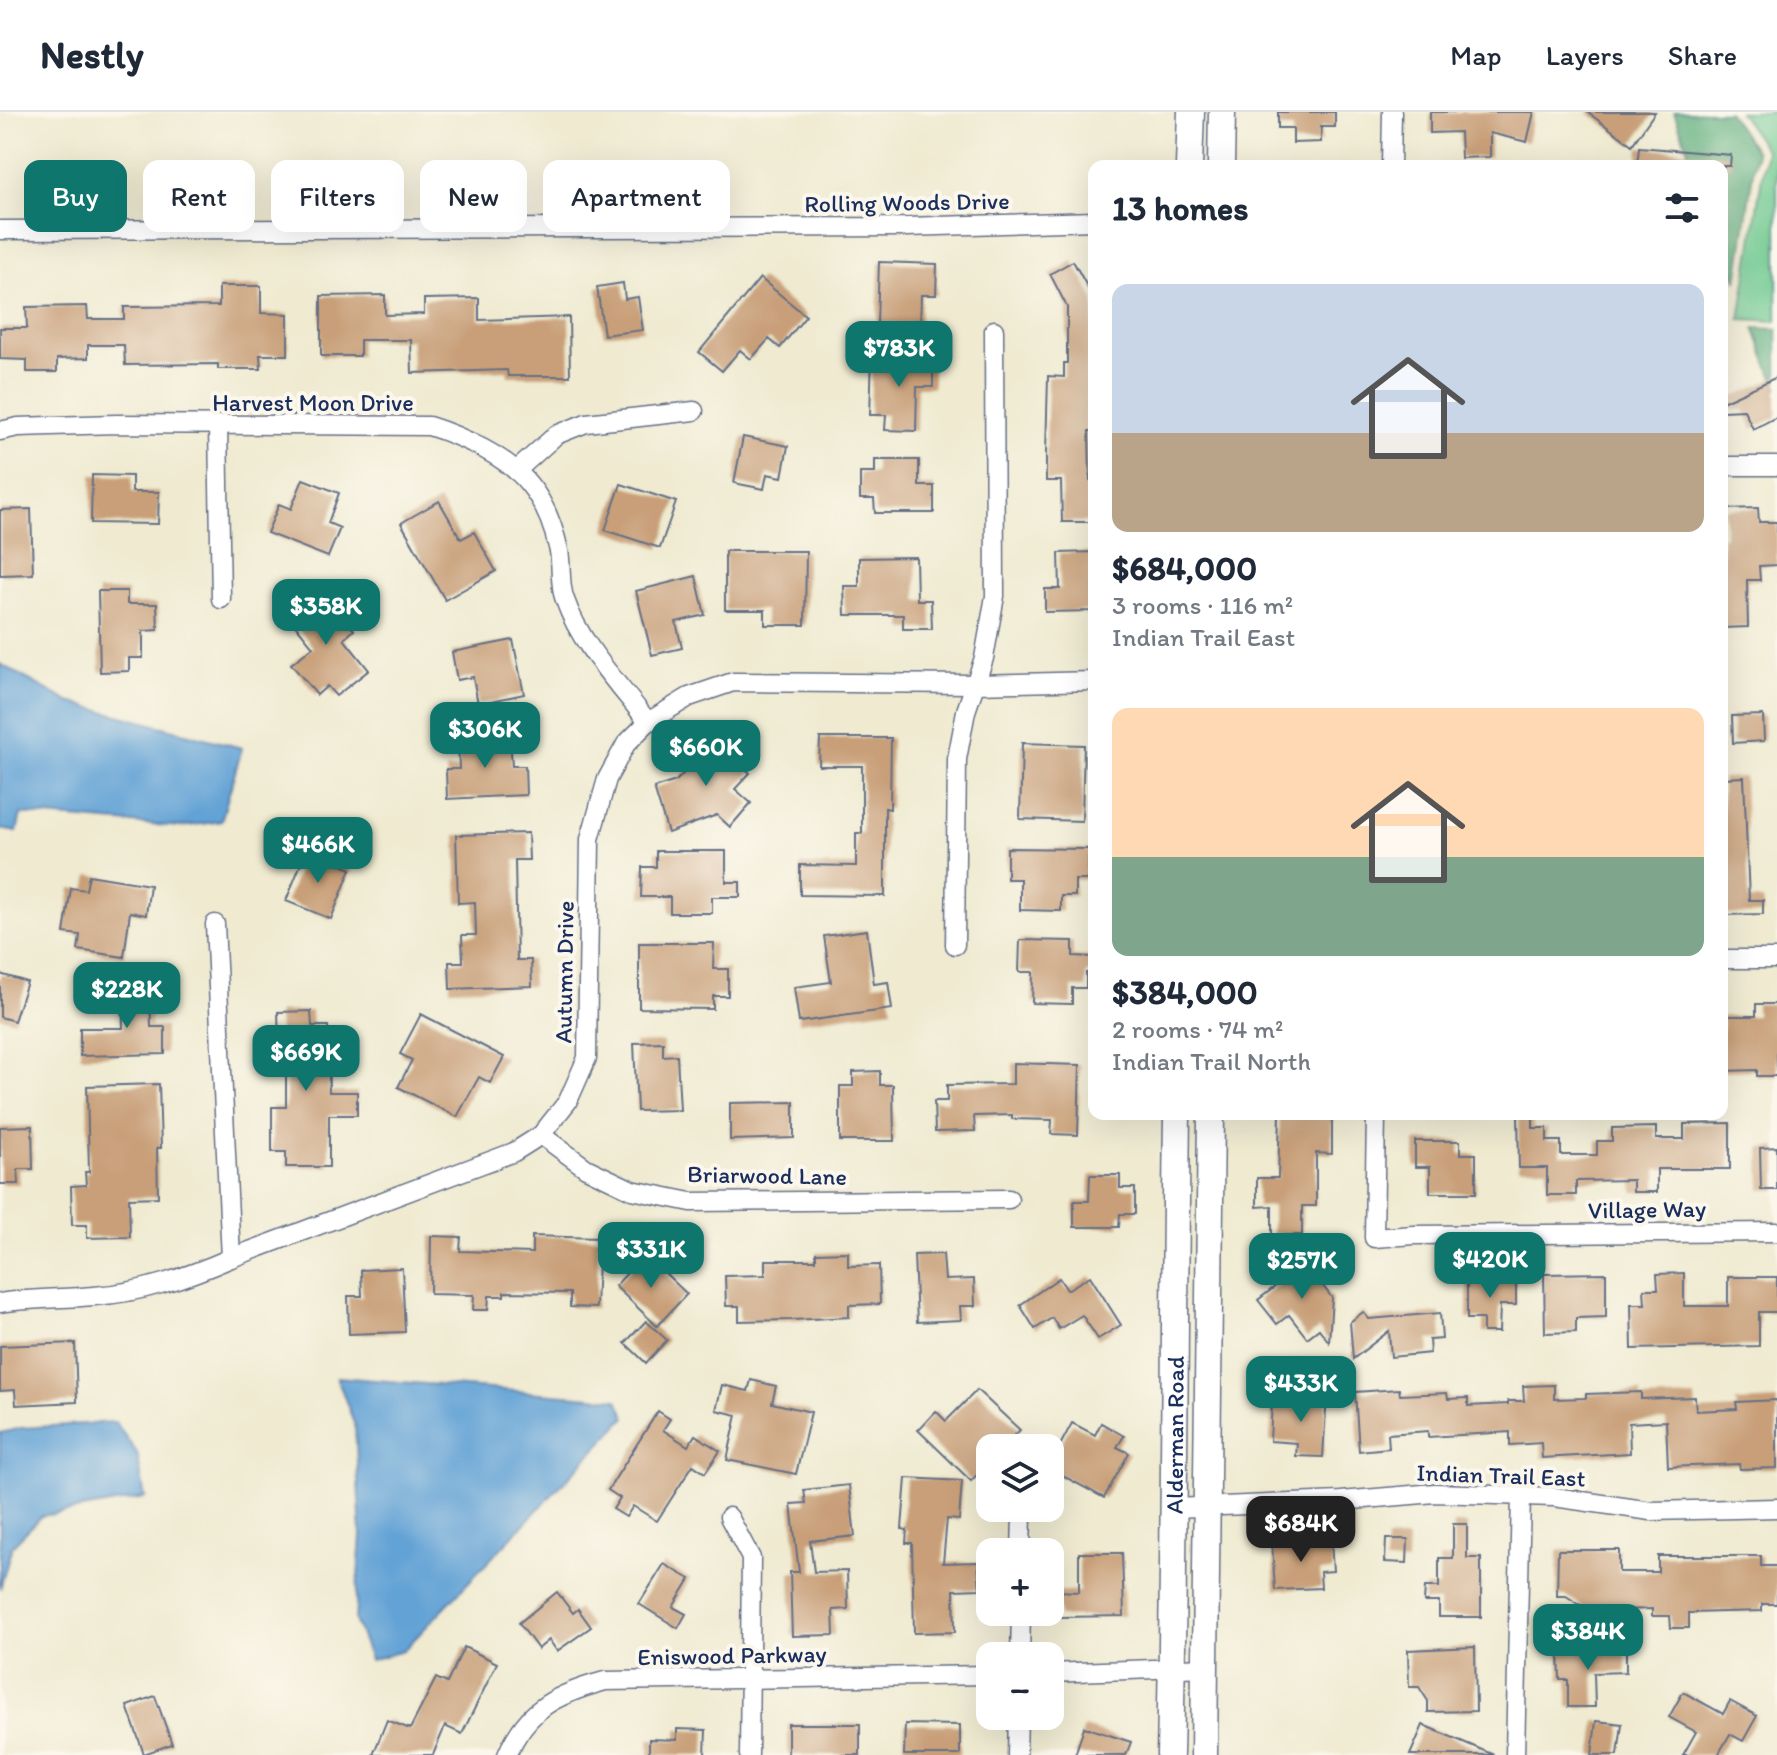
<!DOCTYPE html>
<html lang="en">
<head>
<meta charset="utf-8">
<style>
  :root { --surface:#fff; --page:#f6f6f7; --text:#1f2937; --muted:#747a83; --line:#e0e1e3; --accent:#0f766e }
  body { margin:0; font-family:Itim,sans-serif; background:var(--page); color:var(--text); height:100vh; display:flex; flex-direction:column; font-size:30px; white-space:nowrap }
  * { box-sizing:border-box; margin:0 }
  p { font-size:26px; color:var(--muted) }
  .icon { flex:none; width:44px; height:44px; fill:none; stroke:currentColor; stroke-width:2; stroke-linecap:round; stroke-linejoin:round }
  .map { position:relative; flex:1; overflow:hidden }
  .sheet { position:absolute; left:1088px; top:48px; width:640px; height:960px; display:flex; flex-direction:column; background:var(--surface); border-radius:16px; box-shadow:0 8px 32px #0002 }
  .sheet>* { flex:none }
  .banner { position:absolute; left:24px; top:48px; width:760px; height:72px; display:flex; gap:16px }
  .fabs { position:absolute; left:976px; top:1322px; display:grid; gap:16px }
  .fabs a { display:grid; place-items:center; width:88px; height:88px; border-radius:16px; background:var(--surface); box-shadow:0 8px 32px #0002; font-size:40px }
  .price { position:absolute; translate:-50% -68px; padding:0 18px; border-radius:16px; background:var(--accent); color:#fff; font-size:26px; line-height:52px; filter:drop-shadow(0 2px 4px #0008) }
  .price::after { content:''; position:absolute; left:50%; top:48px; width:24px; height:18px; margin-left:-12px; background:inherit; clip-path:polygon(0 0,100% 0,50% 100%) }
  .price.current { background:#222; color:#fff }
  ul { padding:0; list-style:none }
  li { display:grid; align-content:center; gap:16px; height:424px; padding:0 24px }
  li span { display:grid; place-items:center; height:248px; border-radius:16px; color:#555 }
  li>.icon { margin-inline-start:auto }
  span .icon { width:144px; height:144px; fill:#fffc; stroke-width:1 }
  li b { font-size:34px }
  h2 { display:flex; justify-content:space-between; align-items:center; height:96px; padding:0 24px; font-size:34px }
  .chip { padding:0 28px; border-radius:16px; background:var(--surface); box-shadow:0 8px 32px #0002; font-size:28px; line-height:72px }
  .chip.current { background:var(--accent); color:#fff }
  header { display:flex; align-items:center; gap:48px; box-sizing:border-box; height:112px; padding:0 40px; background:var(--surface); border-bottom:2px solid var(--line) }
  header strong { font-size:38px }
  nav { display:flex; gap:44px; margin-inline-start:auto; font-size:28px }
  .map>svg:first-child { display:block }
</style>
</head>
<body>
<header>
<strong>Nestly</strong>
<nav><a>Map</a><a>Layers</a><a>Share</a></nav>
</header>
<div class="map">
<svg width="1777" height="1643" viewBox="0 0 1777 1643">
  <rect width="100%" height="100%" fill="#fbf7ec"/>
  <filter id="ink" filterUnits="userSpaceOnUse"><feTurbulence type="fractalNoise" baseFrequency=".0125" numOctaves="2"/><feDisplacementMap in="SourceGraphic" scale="16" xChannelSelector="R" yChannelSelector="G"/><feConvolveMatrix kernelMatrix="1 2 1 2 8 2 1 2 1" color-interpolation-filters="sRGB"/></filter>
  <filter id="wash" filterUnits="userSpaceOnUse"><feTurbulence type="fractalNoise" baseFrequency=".006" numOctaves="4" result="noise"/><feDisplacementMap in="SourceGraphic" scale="32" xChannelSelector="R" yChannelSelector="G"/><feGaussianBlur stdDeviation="1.8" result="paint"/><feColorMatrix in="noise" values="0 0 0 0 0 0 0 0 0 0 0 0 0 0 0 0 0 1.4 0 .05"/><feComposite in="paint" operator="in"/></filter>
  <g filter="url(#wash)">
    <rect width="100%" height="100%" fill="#efead0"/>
    <path fill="#6fc991" stroke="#457c78" stroke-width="2" d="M1739 0H1777V209L1740 207 1766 38Z"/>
    <g fill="#5bad7b" stroke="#3b6e6c" stroke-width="2">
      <path d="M1674 0H1728L1756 40 1737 169 1722 129V54H1694Z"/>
      <path d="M1754 216 1777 217V277Z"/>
    </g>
    <g fill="#62a2d5" stroke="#3e689a" stroke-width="2">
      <path d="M0 552 69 590 242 636 221 709 181 715 21 702 17 720 0 717Z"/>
      <path d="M337 1265 617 1287 626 1305 403 1539 370 1548 355 1508 361 1423 355 1314Z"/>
      <path d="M115 1310 137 1341 145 1386 42 1404 12 1434 0 1477V1321L21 1316Z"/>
    </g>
    <g id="blocks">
      <g fill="#c89f78">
        <path d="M1278 0H1335V15H1321V30L1293 31V16H1278Z"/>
        <path d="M1430 0H1534L1527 30 1490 21V45L1461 46 1460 20 1430 21Z"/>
        <path d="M1587 0H1655L1632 33Z"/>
        <path d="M1639 35 1731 43 1730 54H1637Z"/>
        <path d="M1073 149 1094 187V319H1089L1090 368H1094V410H1062L1061 369H1046V341L1048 264 1064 265V251H1067V195L1050 162Z"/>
        <path d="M879 150 937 152 936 183H921L920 214 877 212Z"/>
        <path d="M760 166 806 204 780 236 769 227 751 247 740 238 722 259 699 240Z"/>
        <path d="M623 171 625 187 638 185 643 218 604 223 597 175Z"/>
        <path d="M219 174H261V201L288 202V243H260L261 257H218V252L125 253 124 233H88V246L57 247V260H27V248L0 247V216H27L26 195 87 194 88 207H124V195L219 194Z"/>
        <path d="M385 183V203L424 202V187L479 186V208L569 205 570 264H508L507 258 412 261 411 228H360V244H321V184Z"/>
        <path d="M872 244 933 246V275H917L916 319 885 318 886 303H870Z"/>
        <path d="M1777 265V305L1753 317 1744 298 1722 299V290Z"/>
        <path d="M743 325 788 334 782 365 767 362 764 377 734 371Z"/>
        <path d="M875 348H919V374H934V401H875L874 387H860V361H875Z"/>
        <path d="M92 363 132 364V380H159L158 412 91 411Z"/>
        <path d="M303 367 339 381 328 411 340 416 328 445 267 421 279 392 291 397Z"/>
        <path d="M621 372 676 390 660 436 605 418Z"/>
        <path d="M439 389 461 427 474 420 496 459 445 488 401 411Z"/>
        <path d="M1758 396 1759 410H1777V453L1759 454 1760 468H1747L1748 515 1722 516V425H1725V397Z"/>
        <path d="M31 397 33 462 0 463V398Z"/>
        <path d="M725 439H806L805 513H765V498H725Z"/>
        <path d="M1094 440V499L1045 500V477H1060L1059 441Z"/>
        <path d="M916 445 917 488H931L932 517H903V503H845L844 474H859V446Z"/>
        <path d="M696 464 705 503 676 510 682 536 652 543 636 479Z"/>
        <path d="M321 477 354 518 344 527 369 558 336 584 327 574 317 583 291 552 313 535 288 504Z"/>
        <path d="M98 479H127V492H157L158 518 143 519V546H129V559L100 560Z"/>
        <path d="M513 528 524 582 478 592 473 565 457 568 452 540Z"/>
        <path d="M1763 603 1764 629 1733 631 1732 604Z"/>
        <path d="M723 620 746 641 738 650 750 661 735 677 751 691 730 715 717 703 668 721 654 676 676 669Z"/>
        <path d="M510 625 512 654H525L526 683 447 687 446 657H459L458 627Z"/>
        <path d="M820 626H891L890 697 885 696V784L800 783V753L856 754V721H862V654H819Z"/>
        <path d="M1022 631 1084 633 1082 709 1020 707Z"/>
        <path d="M1744 665 1749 788H1763V802L1722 803V666Z"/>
        <path d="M528 721 529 748H515L517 848H531L532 874 450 877 449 850H463L462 823H476L475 790 458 791 456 723Z"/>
        <path d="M1007 736 1089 737 1088 768H1075V784H1061V799L1020 798V767H1007Z"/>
        <path d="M306 739 351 757 331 807 286 789Z"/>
        <path d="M656 739H726V770H740V785H712V801H670V785H641L642 755H656Z"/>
        <path d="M89 763 150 773 146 803 130 800 124 845 78 838 80 823 64 821 71 776 86 778Z"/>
        <path d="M867 818 874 872 888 870 892 897 799 910 794 875 831 870 824 824Z"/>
        <path d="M1020 828 1073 829V844L1094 845V860L1086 861V876H1072V892L1032 891 1033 860H1019Z"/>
        <path d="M639 831H714L713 857H728V884H713V897L639 896Z"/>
        <path d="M0 862 27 870 14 909 0 905Z"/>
        <path d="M122 875H150L151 915H165V942L80 944V916H123Z"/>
        <path d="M1756 892H1777V964H1757V958L1722 959V904H1756Z"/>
        <path d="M311 899 312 914H328L329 980H357V1003H329V1055H286V1040H272V995H286V960L280 961 278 900Z"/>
        <path d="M421 902 504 945 490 971 479 965 457 1005 398 975 412 948 400 942Z"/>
        <path d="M663 930V944L677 943 680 998 637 999 634 931Z"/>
        <path d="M1013 951 1080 953 1078 1023 1051 1022 1052 1008 1012 1007V1003L974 1004 975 1019 935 1020 934 989H947V973L1013 972Z"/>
        <path d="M880 959V973H893L894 1029H840V974H853V960Z"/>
        <path d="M159 972 161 1036H157L158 1085 129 1086 130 1125 87 1126V1113H72L71 1074 86 1073 85 1060H89L87 974Z"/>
        <path d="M794 990V1026L730 1028V991Z"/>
        <path d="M1280 1002H1332V1042L1316 1041V1094H1302V1123H1272V1094L1257 1095V1066H1278Z"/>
        <path d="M1518 1002H1533V1016H1547V1029H1561V1043H1597V1029H1612V1016L1656 1015V1027H1684V1012L1730 1011V1057H1657V1080H1633V1068L1576 1069V1083H1547V1056H1519Z"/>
        <path d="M32 1014 33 1057H18L19 1072H0V1015Z"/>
        <path d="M1415 1029H1460V1042H1476V1081H1430V1055H1415Z"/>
        <path d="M1777 1035V1078H1761L1760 1036Z"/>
        <path d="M1090 1063H1120V1076H1135V1102H1120L1119 1115H1074V1089H1089Z"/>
        <path d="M431 1124 461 1125 460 1139 532 1141V1124L599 1126 596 1196 570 1195V1181L504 1180V1184H489L488 1198H473L474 1183 430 1182Z"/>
        <path d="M848 1140V1154L879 1153 880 1192 849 1193V1205L792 1208 739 1209V1194H726L725 1164 765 1163V1148H816V1141Z"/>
        <path d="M645 1142 687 1182 657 1214 615 1174Z"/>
        <path d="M943 1142 945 1168 974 1167 975 1194H960L961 1208 917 1210 914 1143Z"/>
        <path d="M1304 1152 1313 1163 1325 1154 1334 1166 1323 1174 1332 1186 1329 1230 1319 1217 1307 1226 1289 1203 1277 1212 1258 1188Z"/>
        <path d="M402 1156 405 1220 349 1222 348 1184H362L361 1158Z"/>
        <path d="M1606 1161V1205L1576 1206V1220L1545 1221 1544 1162Z"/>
        <path d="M1684 1161V1194H1728V1165H1777V1200H1759V1234L1632 1237 1631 1192H1645L1644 1177H1658L1657 1162Z"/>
        <path d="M1090 1164 1121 1213 1098 1227 1082 1203 1059 1217 1052 1206 1035 1217 1020 1193 1059 1166 1067 1178Z"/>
        <path d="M1467 1167H1516V1193H1500L1499 1220H1483V1207H1467Z"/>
        <path d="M1363 1200 1369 1207 1440 1201 1442 1227 1429 1228 1430 1241 1391 1245 1389 1219 1353 1247 1350 1210Z"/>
        <path d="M646 1209 667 1228 646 1251 625 1231Z"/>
        <path d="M75 1231 77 1290 16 1293 15 1278 0 1279V1234Z"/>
        <path d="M751 1268 776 1274 772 1291 811 1300 796 1362 727 1348 737 1303 716 1298 722 1273 748 1279Z"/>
        <path d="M1554 1273V1287L1586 1286V1282L1641 1280V1287L1695 1285 1696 1299 1737 1297 1736 1290 1777 1288V1356L1740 1357 1739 1352 1668 1355 1666 1309 1629 1311 1630 1341 1542 1346 1541 1331 1510 1333V1320L1428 1325V1319L1388 1322 1389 1336 1359 1339 1355 1280 1399 1277 1400 1283 1447 1281 1448 1287 1468 1286V1294L1508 1292V1289H1524L1523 1274Z"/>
        <path d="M977 1278 1020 1318 1002 1336H990V1349L971 1369 918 1318 936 1299 946 1309Z"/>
        <path d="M1327 1282 1323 1345 1296 1344 1297 1331 1270 1329 1272 1289 1299 1291 1300 1284Z"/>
        <path d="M658 1299 670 1307 663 1318 688 1334 695 1323 720 1339 705 1361 693 1353 657 1409 633 1394 626 1405 613 1397 620 1386 608 1378Z"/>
        <path d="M1072 1311 1095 1323 1101 1311 1124 1324 1117 1335 1129 1341 1104 1386 1050 1357V1352Z"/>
        <path d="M906 1366 962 1369 959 1408 947 1407 943 1451 978 1450 980 1477 954 1478 955 1520 914 1521 912 1431H906L907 1418 902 1417Z"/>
        <path d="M849 1373 855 1424 810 1429 814 1460 847 1459 848 1497 833 1498 834 1523 792 1524 790 1460H799L791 1392 806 1391 804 1378Z"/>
        <path d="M1453 1412H1467V1446H1481V1505H1439V1490H1424L1425 1475H1439V1446H1453Z"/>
        <path d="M1386 1427H1408L1407 1451 1385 1450Z"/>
        <path d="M1331 1428 1333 1459 1320 1460 1321 1476 1275 1478 1272 1432Z"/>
        <path d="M1558 1438H1619V1460H1658V1444H1761V1454H1777V1492H1762V1499L1689 1501V1516H1671L1670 1504H1652V1497L1620 1498V1507H1583L1582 1494 1566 1484H1557Z"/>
        <path d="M1079 1441H1122L1124 1504 1059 1505 1058 1479 1079 1480Z"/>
        <path d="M664 1452 690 1467 673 1495 686 1502 678 1516 639 1492Z"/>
        <path d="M557 1480 573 1501 578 1497 591 1515 557 1539 549 1528 538 1537 519 1511Z"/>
        <path d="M464 1535 497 1551 462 1622 445 1614 433 1643H373L387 1608 410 1617 436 1566 447 1571Z"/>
        <path d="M1475 1535 1476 1599 1428 1600V1589L1419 1575H1409L1408 1538Z"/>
        <path d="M1626 1538V1560L1594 1561 1595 1595H1568V1568H1560L1559 1539Z"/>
        <path d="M1683 1580 1723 1602 1730 1589 1757 1604 1743 1629 1730 1622 1718 1643H1683L1696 1620 1669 1605Z"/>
        <path d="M155 1584 172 1632 144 1642 127 1594Z"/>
        <path d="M1596 1609 1622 1612 1618 1643H1592Z"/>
        <rect x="788" y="1612" width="72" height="31"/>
        <path d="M905 1612 960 1613V1643H904Z"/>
        <path d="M1423 1613 1494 1643H1410Z"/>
        <path d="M1084 1615 1131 1630 1126 1643H1075Z"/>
        <path d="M677 1617 706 1618 705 1643H649V1627L677 1628Z"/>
      </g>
    </g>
  </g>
  <g filter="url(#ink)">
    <use href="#blocks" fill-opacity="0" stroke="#657086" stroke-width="2"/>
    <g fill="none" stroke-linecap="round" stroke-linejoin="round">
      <defs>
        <g id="street">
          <path d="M1391 54 1392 0"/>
          <path d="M0 118 907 115 1094 109"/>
          <path d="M218 313 221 487"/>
          <path d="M0 319 18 315 116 312 429 314C461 324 508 345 529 372 544 390 554 416 559 439 562 455 559 473 565 488 581 534 619 572 648 610"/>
          <path d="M1722 354H1777"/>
          <path d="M516 359 556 323 586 311 694 299"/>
          <path d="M215 812 231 1146"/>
          <path d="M955 833 957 647 966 599 984 546 995 484 994 218"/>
          <path d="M1722 847H1777"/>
          <path d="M1376 1002 1374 1126 1414 1123 1777 1120"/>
          <path d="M541 1023 586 1056 632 1078 691 1090 1009 1087"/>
          <path d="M0 1191C31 1186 62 1187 94 1184 142 1181 187 1165 231 1146L514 1040 541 1023 568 989 587 946 590 727 607 667 626 632 648 610 689 585 733 570 975 572 1094 569"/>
          <path d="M1175 1396 1341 1389 1435 1381 1554 1385 1651 1399 1777 1396"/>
          <path d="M729 1405 751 1446 749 1643"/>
          <path d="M1021 1440 1022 1403"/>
          <path d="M1020 1544 1021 1500"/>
          <path d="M1050 1561 1206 1555"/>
          <path d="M507 1643C527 1596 557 1582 605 1569L990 1563"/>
          <path d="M1017 1643 1018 1604"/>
          <path d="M1515 1643 1521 1384"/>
        </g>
        <g id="secondary">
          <path d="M1189 54 1191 0"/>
          <path d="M1221 54 1222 0"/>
          <path id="s1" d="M1170 1643C1175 1429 1174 1216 1177 1002"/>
          <path d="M1204 1643 1211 1002"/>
        </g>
      </defs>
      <use href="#street" stroke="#657086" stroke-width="21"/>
      <use href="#secondary" stroke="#657086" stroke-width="29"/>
      <use href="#street" stroke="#fff" stroke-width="18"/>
      <use href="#secondary" stroke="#fff" stroke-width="26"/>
    </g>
  </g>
  <g text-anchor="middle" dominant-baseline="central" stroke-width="8" stroke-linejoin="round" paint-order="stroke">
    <g font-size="24" fill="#1b2f5e" stroke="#fbf7ec">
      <text transform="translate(907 90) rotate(-1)">Rolling Woods Drive</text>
      <text x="313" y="290">Harvest Moon Drive</text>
      <text transform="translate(564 860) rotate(-89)">Autumn Drive</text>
      <text transform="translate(767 1063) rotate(1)">Briarwood Lane</text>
      <text transform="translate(1647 1097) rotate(-1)">Village Way</text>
      <text stroke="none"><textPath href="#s1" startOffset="320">Alderman Road</textPath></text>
      <text transform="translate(1501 1363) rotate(2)">Indian Trail East</text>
      <text transform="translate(732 1543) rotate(-1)">Eniswood Parkway</text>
    </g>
  </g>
</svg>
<div class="fabs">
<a><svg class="icon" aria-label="layers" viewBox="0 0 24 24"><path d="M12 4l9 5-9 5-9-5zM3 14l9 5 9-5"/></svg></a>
<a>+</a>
<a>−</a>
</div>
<b class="price" style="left:899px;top:277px">$783K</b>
<b class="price" style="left:326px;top:535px">$358K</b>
<b class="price" style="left:485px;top:658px">$306K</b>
<b class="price" style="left:706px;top:676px">$660K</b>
<b class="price" style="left:318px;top:773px">$466K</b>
<b class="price" style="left:127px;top:918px">$228K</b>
<b class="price" style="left:306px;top:981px">$669K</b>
<b class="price" style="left:651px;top:1178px">$331K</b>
<b class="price" style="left:1490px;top:1188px">$420K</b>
<b class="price" style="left:1302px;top:1189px">$257K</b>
<b class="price" style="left:1301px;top:1312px">$433K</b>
<b class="price current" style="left:1301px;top:1452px">$684K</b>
<b class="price" style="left:1588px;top:1560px">$384K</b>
<div class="banner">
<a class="chip current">Buy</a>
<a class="chip">Rent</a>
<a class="chip">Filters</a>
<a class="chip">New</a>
<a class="chip">Apartment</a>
</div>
<section class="sheet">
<h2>13 homes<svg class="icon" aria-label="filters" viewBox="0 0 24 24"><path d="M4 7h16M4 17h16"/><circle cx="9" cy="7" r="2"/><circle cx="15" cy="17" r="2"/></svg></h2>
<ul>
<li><span style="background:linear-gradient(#c9d6e8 60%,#b9a48a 0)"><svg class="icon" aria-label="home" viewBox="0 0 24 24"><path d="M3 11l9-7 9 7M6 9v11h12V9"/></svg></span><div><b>$684,000</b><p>3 rooms · 116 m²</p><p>Indian Trail East</p></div></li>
<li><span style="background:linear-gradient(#ffd9b3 60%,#7fa58c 0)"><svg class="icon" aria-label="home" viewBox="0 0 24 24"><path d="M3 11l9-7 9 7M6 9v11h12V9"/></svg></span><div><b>$384,000</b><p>2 rooms · 74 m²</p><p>Indian Trail North</p></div></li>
</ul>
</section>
</div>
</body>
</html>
